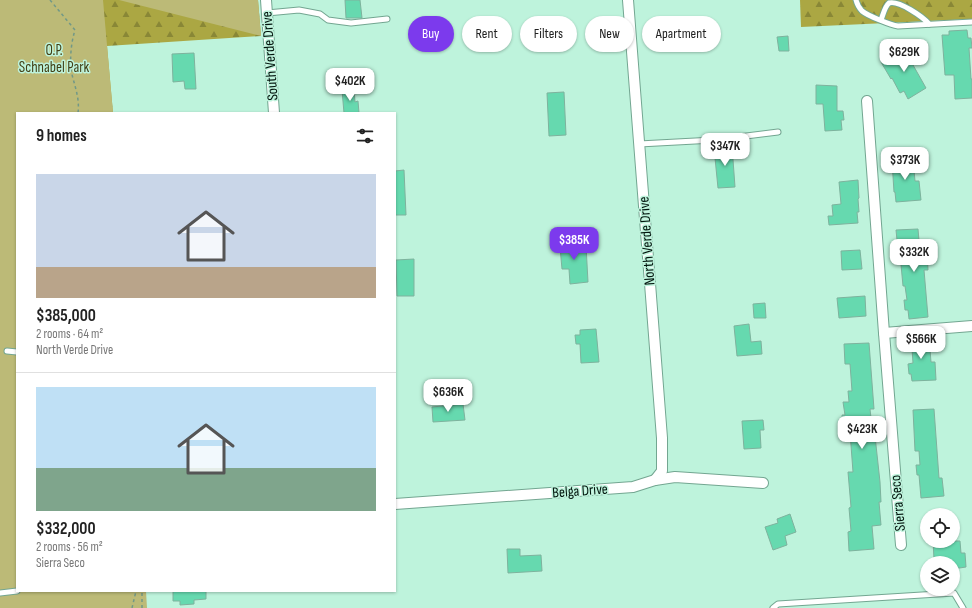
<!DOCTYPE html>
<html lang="en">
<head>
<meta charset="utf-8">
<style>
  :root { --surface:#fff; --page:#f2f2f2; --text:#222; --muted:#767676; --line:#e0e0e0; --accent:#7c3aed }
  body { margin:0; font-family:"Sofia Sans Condensed",sans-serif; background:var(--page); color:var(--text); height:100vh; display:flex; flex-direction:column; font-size:15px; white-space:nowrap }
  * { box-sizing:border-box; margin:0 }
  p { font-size:13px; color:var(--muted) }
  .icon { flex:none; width:22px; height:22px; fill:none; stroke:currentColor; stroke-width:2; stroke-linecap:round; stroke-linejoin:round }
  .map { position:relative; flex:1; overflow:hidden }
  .details { position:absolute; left:16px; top:112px; width:380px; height:480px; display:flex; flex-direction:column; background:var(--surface); border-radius:0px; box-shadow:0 1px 3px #0004 }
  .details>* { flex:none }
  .top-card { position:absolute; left:408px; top:16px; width:380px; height:36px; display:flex; gap:8px }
  .fabs { position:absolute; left:920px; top:508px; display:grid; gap:8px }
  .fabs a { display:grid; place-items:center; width:40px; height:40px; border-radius:50%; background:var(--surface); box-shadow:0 1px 3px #0004; font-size:20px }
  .price { position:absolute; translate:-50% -34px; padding:0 9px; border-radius:8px; background:#fff; color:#222; font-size:13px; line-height:26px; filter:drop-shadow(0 1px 2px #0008) }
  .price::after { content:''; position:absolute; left:50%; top:24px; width:12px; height:9px; margin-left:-6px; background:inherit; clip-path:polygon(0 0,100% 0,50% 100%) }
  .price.active { background:var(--accent); color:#fff }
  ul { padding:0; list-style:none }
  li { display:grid; align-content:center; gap:8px; height:212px; padding:0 20px }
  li+li { border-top:1px solid var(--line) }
  li span { display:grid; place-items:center; height:124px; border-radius:0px; color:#555 }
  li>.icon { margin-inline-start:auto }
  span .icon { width:72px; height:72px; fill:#fffc; stroke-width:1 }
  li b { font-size:17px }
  h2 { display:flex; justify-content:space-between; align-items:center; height:48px; padding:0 20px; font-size:17px }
  .pill { padding:0 14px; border-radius:18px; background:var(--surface); box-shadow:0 1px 3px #0004; font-size:14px; line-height:36px }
  .pill.active { background:var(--accent); color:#fff }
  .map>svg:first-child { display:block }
</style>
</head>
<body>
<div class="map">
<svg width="972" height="608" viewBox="0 0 972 608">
  <defs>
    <pattern id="forest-firs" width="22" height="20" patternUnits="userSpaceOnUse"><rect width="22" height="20" fill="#aba743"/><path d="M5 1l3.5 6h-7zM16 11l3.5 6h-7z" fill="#898736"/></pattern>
  </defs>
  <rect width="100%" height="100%" fill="#bef3dc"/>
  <g fill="url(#forest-firs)">
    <path d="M0 0H258L261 36 107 46 113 113H26Z"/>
    <path d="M800 0H972V19L801 27Z"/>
  </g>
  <g fill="#bcba77">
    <path d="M0 0H103L113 113H17V591H146L147 608H0Z"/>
    <path d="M119 0H258L261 36Z"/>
  </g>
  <g fill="#66d9af" stroke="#7eb29d">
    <path d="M345 0H360L362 18H346Z"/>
    <path d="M487 23 489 40 476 41 475 24Z"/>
    <path d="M967 30 968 38H971L972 48H969L971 79H972V98L955 99 954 75H945L942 35H949V31Z"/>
    <path d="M450 34V44L443 45 442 35Z"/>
    <path d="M788 36 789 51H779L777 37Z"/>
    <path d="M902 48 906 55 910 53 917 63 913 65 926 88 908 99 904 91 900 93 892 78 891 79 881 62Z"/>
    <path d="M194 53 196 89H185L184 81 173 82 172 54Z"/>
    <path d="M816 85 837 86V111H843L844 120H841L842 130 825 131 823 104H816Z"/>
    <path d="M354 89 355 102 358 101 359 113H344L342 90Z"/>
    <path d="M564 92 566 135 549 136 547 93Z"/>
    <path d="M732 146 735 187 718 188 714 148Z"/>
    <path d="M913 159 915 181H919L921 200 896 202 895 192H894L892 161Z"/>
    <path d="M404 170 406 215H395V171Z"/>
    <path d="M858 180 859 198 858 199 859 212H857L858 223 829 225 828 216H833L832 205 841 204 839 182Z"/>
    <path d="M918 229 920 252H927L928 270H924L928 317 909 319 908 310H905L904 300H907L905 286H903L900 254H902L901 240H897L896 230Z"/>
    <path d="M562 238 563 246 586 245 588 282 570 284 569 269H562L560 247 553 248V239Z"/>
    <path d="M860 250 862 269 842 270 841 251Z"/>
    <path d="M414 259V296H397L396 260Z"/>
    <path d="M865 296 866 316 839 318 837 298Z"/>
    <path d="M765 303 766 318H754L753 304Z"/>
    <path d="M749 324 751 342 761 341 762 354 737 356 734 326Z"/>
    <path d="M596 329 599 362 581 363 580 344H576L575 335H580V330Z"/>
    <path d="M929 337 931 362H935L936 380 912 381 911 374H909L908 364 913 363 912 349H908L907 339Z"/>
    <path d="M869 343 874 409H870L873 436H875L880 482 881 502H879L881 525 872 526 874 549 849 551 848 532 851 531 849 508 851 507 848 472H853L850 432H844L842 415H845L843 402H849L848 391H852L850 364H845L844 344Z"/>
    <path d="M463 404 465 420 433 422 432 407Z"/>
    <path d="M934 409 939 478H942L944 496 921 498 919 475H917L916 465H920L919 451H915L913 410Z"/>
    <path d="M763 420 764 430H760L761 448 744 449 742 421Z"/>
    <path d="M790 514 796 532 785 536 787 545 773 550 765 527 778 523 777 519Z"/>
    <path d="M933 541H960L961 553H965L966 567 953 569V563H936V559H934Z"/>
    <path d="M507 549H520V556L541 555 542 571 508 573Z"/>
    <path d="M173 591H206V599L194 600V604L180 605V601H173Z"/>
  </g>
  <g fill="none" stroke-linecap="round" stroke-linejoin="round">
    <defs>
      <g id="lane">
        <path d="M856 0C857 4 859 8 862 11 868 16 891 25 898 26L972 22"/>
        <path d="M267 13 299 10 320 14 328 20 351 23 387 19"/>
        <path d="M881 20C883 15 885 6 889 3 899 0 923 17 929 24"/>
        <path d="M639 144 714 140 778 132"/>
        <path d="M7 351 17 352"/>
        <path d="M0 593 17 591"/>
        <path d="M773 608 778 604 954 593 963 608"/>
      </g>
      <g id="street">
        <path d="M266 0 274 113"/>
        <path d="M628 0 662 438V471L655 480"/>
        <path d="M867 101 884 333 901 545"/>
        <path d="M884 333 972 326"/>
        <path d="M395 504 633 487 655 480 675 477 763 483"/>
      </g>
    </defs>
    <use href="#lane" stroke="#73a691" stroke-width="7"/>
    <use href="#street" stroke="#73a691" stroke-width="12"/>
    <g stroke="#719887" stroke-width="1.5" stroke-dasharray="3 3" stroke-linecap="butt">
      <path d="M50 0 75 30C71 43 70 57 71 70 74 85 80 97 78 113"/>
      <path d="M132 608 136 591"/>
      <path d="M142 608V591"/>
    </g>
    <use href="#lane" stroke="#fff" stroke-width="5"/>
    <use href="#street" stroke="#fff" stroke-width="10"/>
  </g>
  <g text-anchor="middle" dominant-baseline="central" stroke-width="3" stroke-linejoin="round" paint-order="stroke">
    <g font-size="15" fill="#424016" stroke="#bef3dc">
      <text x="54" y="50">O.P.<tspan x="54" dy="17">Schnabel Park</tspan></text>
    </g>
    <g font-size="15" fill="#02140d" stroke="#bef3dc">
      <text transform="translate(270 56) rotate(-94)">South Verde Drive</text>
      <text transform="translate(647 241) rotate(-94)">North Verde Drive</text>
      <text transform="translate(580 491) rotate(-4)">Belga Drive</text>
      <text transform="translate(898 503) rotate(-95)">Sierra Seco</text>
    </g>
  </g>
</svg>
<div class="fabs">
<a><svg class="icon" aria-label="locate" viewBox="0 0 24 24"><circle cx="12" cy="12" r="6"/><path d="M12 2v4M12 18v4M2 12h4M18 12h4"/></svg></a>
<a><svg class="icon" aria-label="layers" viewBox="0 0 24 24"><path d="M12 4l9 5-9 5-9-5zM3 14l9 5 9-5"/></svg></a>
</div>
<b class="price" style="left:904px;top:73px">$629K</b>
<b class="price" style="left:350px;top:102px">$402K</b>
<b class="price" style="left:725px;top:167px">$347K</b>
<b class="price" style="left:905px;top:181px">$373K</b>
<b class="price active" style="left:574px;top:261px">$385K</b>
<b class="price" style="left:914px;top:273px">$332K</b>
<b class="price" style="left:921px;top:360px">$566K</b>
<b class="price" style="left:448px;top:413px">$636K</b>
<b class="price" style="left:862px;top:450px">$423K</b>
<div class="top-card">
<a class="pill active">Buy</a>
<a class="pill">Rent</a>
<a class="pill">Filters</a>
<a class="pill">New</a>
<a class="pill">Apartment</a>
</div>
<section class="details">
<h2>9 homes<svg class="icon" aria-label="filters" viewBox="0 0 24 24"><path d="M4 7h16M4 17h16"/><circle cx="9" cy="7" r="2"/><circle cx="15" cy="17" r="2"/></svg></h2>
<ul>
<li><span style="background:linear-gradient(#c9d6e8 75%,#b9a48a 0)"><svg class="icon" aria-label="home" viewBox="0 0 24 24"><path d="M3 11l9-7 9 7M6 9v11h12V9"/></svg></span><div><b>$385,000</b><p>2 rooms · 64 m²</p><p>North Verde Drive</p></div></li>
<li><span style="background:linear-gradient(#bfe0f5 65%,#7fa58c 0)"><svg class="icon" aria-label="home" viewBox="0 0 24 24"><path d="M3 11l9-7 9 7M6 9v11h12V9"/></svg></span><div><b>$332,000</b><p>2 rooms · 56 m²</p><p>Sierra Seco</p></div></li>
</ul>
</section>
</div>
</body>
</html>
